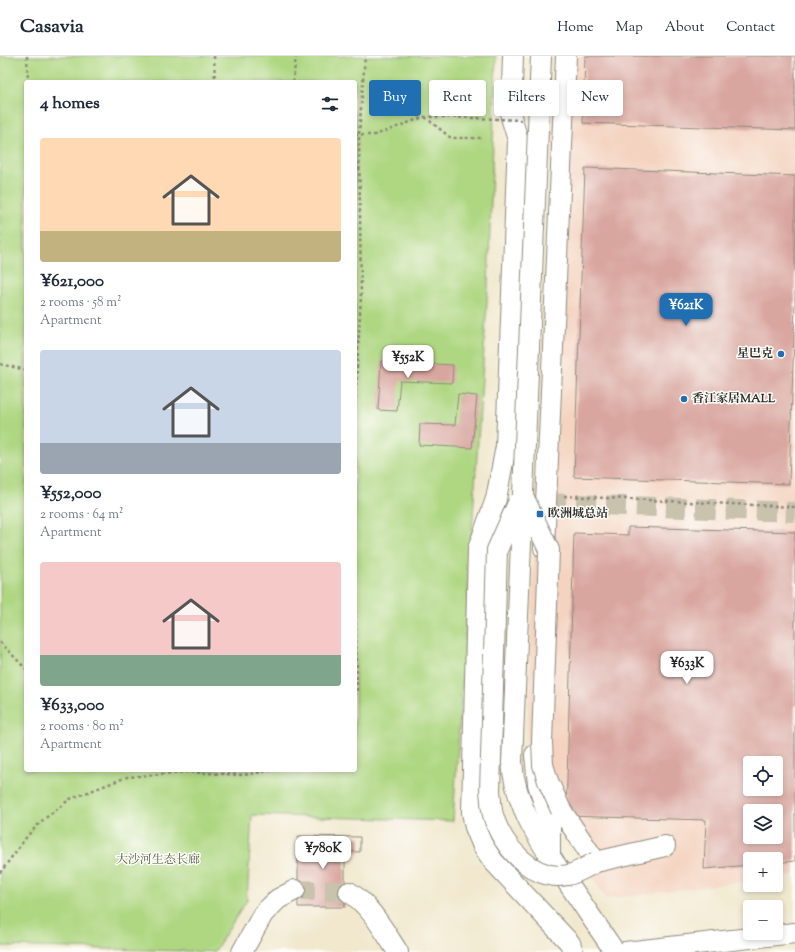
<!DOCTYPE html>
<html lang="en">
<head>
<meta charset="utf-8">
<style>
  :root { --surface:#fff; --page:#f2f2f3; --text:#1f2937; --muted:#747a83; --line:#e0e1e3; --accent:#1f6fb2 }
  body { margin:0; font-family:"Sorts Mill Goudy","Noto Serif SC",serif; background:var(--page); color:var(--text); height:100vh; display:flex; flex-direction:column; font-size:15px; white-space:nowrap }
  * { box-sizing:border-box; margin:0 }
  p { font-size:13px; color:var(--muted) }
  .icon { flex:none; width:22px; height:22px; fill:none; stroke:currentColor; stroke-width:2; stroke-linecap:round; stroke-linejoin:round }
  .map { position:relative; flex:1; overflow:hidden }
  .details { position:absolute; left:24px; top:24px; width:333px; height:692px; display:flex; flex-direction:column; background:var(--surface); border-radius:4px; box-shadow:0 2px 6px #0003 }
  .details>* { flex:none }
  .banner { position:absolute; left:369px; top:24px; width:366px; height:36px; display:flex; gap:8px }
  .controls { position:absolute; left:743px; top:700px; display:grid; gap:8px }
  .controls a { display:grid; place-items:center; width:40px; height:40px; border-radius:4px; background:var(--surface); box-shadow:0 2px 6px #0003; font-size:20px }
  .price { position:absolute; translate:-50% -34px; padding:0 9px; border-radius:8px; background:#fff; color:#222; font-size:13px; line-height:26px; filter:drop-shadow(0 1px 2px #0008) }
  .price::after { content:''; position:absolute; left:50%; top:24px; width:12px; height:9px; margin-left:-6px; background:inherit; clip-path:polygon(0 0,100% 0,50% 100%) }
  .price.current { background:var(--accent); color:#fff }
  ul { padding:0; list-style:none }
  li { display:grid; align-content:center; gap:8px; height:212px; padding:0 16px }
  li span { display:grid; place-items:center; height:124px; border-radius:4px; color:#555 }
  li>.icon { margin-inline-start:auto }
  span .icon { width:72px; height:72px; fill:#fffc; stroke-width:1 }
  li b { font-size:17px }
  h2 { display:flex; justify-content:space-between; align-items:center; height:48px; padding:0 16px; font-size:17px }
  .chip { padding:0 14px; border-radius:4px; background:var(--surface); box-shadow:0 2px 6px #0003; font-size:14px; line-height:36px }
  .chip.current { background:var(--accent); color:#fff }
  header { display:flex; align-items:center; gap:24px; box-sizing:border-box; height:56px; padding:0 20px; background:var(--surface); border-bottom:1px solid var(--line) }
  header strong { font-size:19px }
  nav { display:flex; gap:22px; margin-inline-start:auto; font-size:14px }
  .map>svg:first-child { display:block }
</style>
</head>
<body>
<header>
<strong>Casavia</strong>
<nav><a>Home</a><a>Map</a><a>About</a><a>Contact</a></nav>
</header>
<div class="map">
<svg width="795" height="896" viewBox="0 0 795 896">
  <rect width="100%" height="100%" fill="#fdfcf7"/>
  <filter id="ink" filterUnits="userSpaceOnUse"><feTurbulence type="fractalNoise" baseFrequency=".025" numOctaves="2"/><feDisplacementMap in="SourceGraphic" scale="8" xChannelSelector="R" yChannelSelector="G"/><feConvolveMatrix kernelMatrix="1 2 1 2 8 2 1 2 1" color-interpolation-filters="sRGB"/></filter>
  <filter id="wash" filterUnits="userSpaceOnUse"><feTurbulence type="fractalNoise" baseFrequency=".012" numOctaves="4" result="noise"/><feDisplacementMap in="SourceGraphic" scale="16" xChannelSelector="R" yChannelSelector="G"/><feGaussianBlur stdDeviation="0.9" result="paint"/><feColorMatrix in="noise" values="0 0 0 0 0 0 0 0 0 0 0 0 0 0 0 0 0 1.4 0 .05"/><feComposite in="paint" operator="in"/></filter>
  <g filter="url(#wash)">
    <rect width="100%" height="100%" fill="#f1e8ce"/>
    <path fill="#f4d3c0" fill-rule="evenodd" d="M555 0H795V819L776 822V803H750V825L606 843 533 729 526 700ZM750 707H776V733H750ZM750 755H776V781H750Z"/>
    <path fill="#afd782" stroke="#6d8156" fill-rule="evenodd" d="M0 0H496L488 231 453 765 252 759 247 844 214 896 0 890ZM26 26H355V714H26Z"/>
    <g id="blocks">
      <g fill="#d9a59f" fill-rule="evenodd">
        <path d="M585 0H795V74L583 67Z"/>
        <path d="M585 112 795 120V249L789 428 574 421Z"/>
        <path d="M381 305 453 309 452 327 400 325 397 355 378 354Z"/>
        <path d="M458 338 477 340 472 392 419 389 420 368 455 369Z"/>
        <path d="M628 471 795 476V805L776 807V803H750V809L704 813 706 764 566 760 574 477 628 479ZM750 707H776V733H750ZM750 755H776V781H750Z"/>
        <path d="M298 780 360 781V796L345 795V851H298Z"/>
      </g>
    </g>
  </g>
  <g filter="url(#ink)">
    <use href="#blocks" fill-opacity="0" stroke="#8e8a7c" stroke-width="1"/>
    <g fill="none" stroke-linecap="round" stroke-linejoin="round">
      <g stroke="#c9c2ad" stroke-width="20" stroke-dasharray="20 10" stroke-linecap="butt">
        <path d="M546 447 795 456"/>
        <path d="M295 834 349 836"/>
      </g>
      <defs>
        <g id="minor">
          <path d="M513 0 511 61 518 84 506 390 496 443 478 493 472 756 475 771 482 788 493 805 570 887 573 896"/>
          <path d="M544 492 566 0"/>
          <path d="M535 699 538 728 550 767V801"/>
          <path d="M512 706C515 752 543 790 568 827 584 850 599 873 615 896"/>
          <path d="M561 754 596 806 665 790"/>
          <path d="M349 836C371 850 384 875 398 896"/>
          <path d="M242 896 263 858 278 843 295 834"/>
          <path d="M625 896 795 877"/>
        </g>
      </defs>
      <use href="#minor" stroke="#8e8a7c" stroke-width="22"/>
      <g stroke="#8e8a7c" stroke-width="2.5" stroke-dasharray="3 3" stroke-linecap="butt">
        <path d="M27 0 28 26"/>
        <path d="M214 0 215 26"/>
        <path d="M293 26 296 0"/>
        <path d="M425 61 451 82H481"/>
        <path d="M355 79H375L424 61H447"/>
        <path d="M794 265H795"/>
        <path d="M0 308 26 314"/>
        <path d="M355 348 361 240 359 79 365 0"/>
        <path d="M564 440 795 451"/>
        <path d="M355 542 357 636 355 640"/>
        <path d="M0 586 26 613"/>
        <path d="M0 817 28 779 43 764 70 743 127 721 186 716 243 719 274 714"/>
      </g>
      <use href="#minor" stroke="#fff" stroke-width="20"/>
      <defs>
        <g id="minor-bridge">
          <path d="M524 442 549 494 542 686 543 709 548 725 561 754"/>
          <path d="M518 447 497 494 490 735C491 743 491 752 493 759 502 790 533 826 568 819 578 817 588 810 596 806"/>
          <path d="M512 706 541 0"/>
        </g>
      </defs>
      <use href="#minor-bridge" stroke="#8e8a7c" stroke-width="22" stroke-linecap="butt"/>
      <path stroke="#8e8a7c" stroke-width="2.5" stroke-dasharray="3 3" stroke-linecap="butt" d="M447 61 521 64"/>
      <use href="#minor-bridge" stroke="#fff" stroke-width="20"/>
    </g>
  </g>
  <g fill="#1f6fb2" stroke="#fdfcf7" stroke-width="1.5">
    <circle cx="781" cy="298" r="4"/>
    <circle cx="684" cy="343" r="4"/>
    <rect x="536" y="454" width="8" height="8" rx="2"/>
  </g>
  <g text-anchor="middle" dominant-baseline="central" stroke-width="3" stroke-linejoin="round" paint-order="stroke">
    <g font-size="12" font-weight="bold" fill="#2b2b2b" stroke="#fdfcf7" text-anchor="start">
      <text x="773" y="298" text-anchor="end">星巴克</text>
      <text x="692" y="343">香江家居MALL</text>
      <text x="548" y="458">欧洲城总站</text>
    </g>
    <g font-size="12" fill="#535f45" stroke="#fdfcf7">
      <text x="158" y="804">大沙河生态长廊</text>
    </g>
  </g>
</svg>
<div class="controls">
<a><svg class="icon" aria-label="locate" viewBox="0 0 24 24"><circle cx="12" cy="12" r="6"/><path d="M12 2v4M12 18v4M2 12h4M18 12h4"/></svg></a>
<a><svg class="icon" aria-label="layers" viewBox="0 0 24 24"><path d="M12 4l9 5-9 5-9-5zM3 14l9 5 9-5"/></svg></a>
<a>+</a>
<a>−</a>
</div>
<b class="price current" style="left:686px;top:271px">¥621K</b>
<b class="price" style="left:408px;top:323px">¥552K</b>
<b class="price" style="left:687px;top:629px">¥633K</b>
<b class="price" style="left:323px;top:814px">¥780K</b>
<div class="banner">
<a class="chip current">Buy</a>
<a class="chip">Rent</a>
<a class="chip">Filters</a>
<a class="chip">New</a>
</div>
<section class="details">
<h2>4 homes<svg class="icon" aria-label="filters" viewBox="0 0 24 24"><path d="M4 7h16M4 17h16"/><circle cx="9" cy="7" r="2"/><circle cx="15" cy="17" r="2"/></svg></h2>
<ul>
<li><span style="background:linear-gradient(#ffd9b3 75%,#c2b280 0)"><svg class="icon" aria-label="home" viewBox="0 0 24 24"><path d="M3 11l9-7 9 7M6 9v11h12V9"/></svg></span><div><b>¥621,000</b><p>2 rooms · 58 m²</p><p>Apartment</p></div></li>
<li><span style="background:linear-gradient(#c9d6e8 75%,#9aa5b1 0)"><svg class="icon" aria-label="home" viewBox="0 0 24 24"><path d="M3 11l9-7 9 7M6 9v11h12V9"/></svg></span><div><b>¥552,000</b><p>2 rooms · 64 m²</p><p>Apartment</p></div></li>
<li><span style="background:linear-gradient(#f6c9c9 75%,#7fa58c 0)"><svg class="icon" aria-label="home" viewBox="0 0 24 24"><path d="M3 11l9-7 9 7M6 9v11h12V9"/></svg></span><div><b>¥633,000</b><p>2 rooms · 80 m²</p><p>Apartment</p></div></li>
</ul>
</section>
</div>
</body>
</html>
